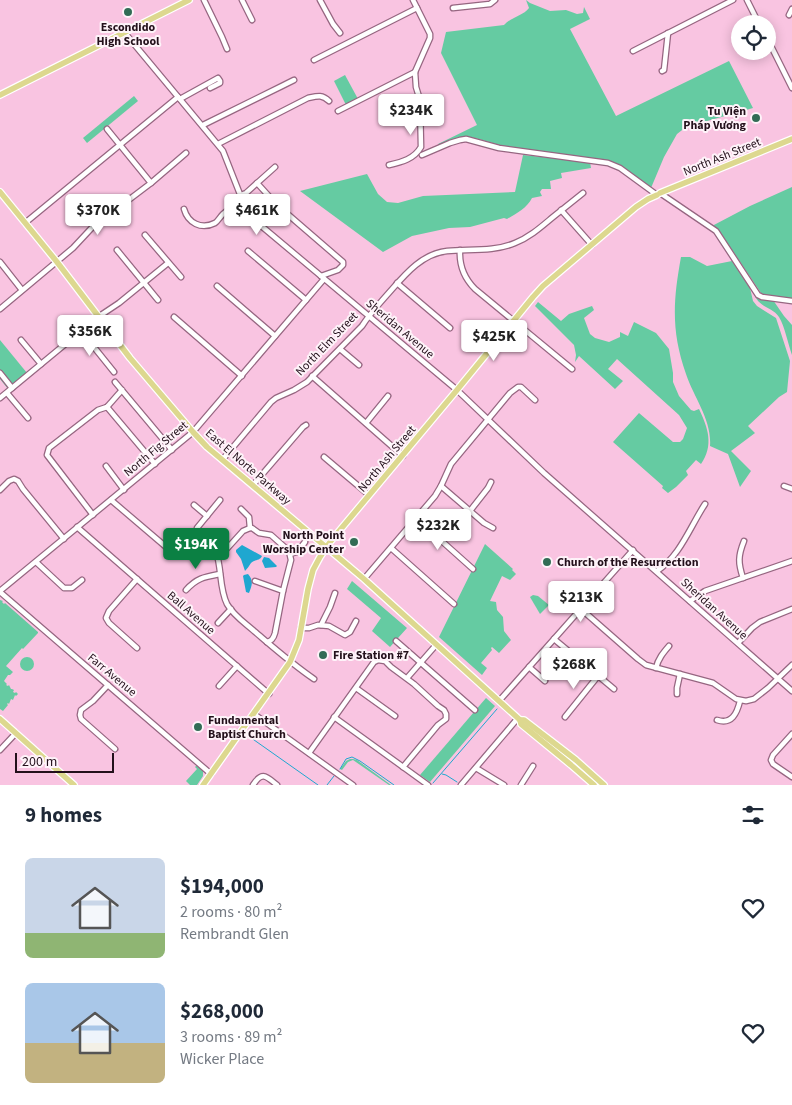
<!DOCTYPE html>
<html lang="en">
<head>
<meta charset="utf-8">
<style>
  :root { --surface:#fff; --page:#f2f2f3; --text:#1f2937; --muted:#747a83; --accent:#0b8043 }
  body { margin:0; font-family:"Source Sans 3",sans-serif; background:var(--page); color:var(--text); height:100vh; display:flex; flex-direction:column; font-size:19px; white-space:nowrap }
  * { box-sizing:border-box; margin:0 }
  p { font-size:16px; color:var(--muted) }
  .icon { flex:none; width:28px; height:28px; fill:none; stroke:currentColor; stroke-width:2; stroke-linecap:round; stroke-linejoin:round }
  .map { position:relative; height:785px; overflow:hidden }
  .sheet { display:flex; flex-direction:column; background:var(--surface); flex:1 }
  .sheet>* { flex:none }
  .controls { position:absolute; left:731px; top:15px; display:grid; gap:10px }
  .controls a { display:grid; place-items:center; width:45px; height:45px; border-radius:50%; background:var(--surface); box-shadow:0 2px 12px #0003; font-size:25px }
  .scale { position:absolute; left:15px; bottom:12px; width:99px; box-sizing:border-box; padding-left:5px; border:2px solid #23101b; border-top:0; font-size:14px; line-height:18px; white-space:nowrap; color:#23101b; -webkit-text-stroke:4px #fef3f9; paint-order:stroke }
  .price { position:absolute; translate:-50% -42px; padding:0 11px; border-radius:5px; background:#fff; color:#222; font-size:16px; line-height:32px; filter:drop-shadow(0 1px 2px #0008) }
  .price::after { content:''; position:absolute; left:50%; top:30px; width:15px; height:11px; margin-left:-8px; background:inherit; clip-path:polygon(0 0,100% 0,50% 100%) }
  .price.current { background:var(--accent); color:#fff }
  ul { padding:0; list-style:none }
  li { display:flex; align-items:center; gap:15px; height:125px; padding:0 25px }
  li span { display:grid; place-items:center; flex:none; width:140px; height:100px; border-radius:8px; color:#555 }
  li>.icon { margin-inline-start:auto }
  span .icon { width:60px; height:60px; fill:#fffc; stroke-width:1 }
  li b { font-size:21px }
  h2 { display:flex; justify-content:space-between; align-items:center; height:60px; padding:0 25px; font-size:21px }
  .map>svg:first-child { display:block }
</style>
</head>
<body>
<div class="map">
<svg width="792" height="785" viewBox="0 0 792 785">
  <rect width="100%" height="100%" fill="#f9c4e1"/>
  <g fill="#65cba2">
    <path d="M526 0 530 3 550 11 566 10 577 14 583 13 584 7 590 19 570 29 616 116 729 61 753 108 686 127 677 134 664 157 651 188 624 168 612 162 510 148 475 138 464 137 439 146 438 144 477 125 441 53 446 32 504 25C511 17 523 16 529 8Z"/>
    <path d="M345 75 358 99 346 105 334 81Z"/>
    <path d="M134 96 138 101 87 143 83 138Z"/>
    <path d="M523 155 590 162 591 168 561 173 562 178 550 181 551 189H542L540 192 542 196 532 198C527 208 516 214 507 219L504 218 470 227 449 228 412 236 383 252 300 191 367 174 378 194 387 202 398 203 423 196 515 192Z"/>
    <path d="M792 187V300C782 298 770 298 761 293L722 235 712 226 750 206Z"/>
    <path d="M681 257H690L707 266 732 261 750 288 753 301 757 306 776 318 790 361 787 392 779 397 748 426 755 433 731 451 751 471 740 487 728 454 710 446C712 420 694 398 686 374 671 331 673 301 681 257Z"/>
    <path d="M754 292 773 300 784 316 792 325V355C788 344 785 327 779 317 772 306 758 308 754 293Z"/>
    <path d="M538 302 561 321 569 314 592 306 594 310 584 318 590 334 595 338 609 342 620 337V332L628 336 634 322 656 333 669 349 673 373V382L679 396 691 410 694 411 699 409C708 428 714 445 701 464L696 460 686 471 688 475 676 487 668 493 662 488 663 486 613 442 639 413 673 442H680L683 439 687 428 679 415 617 359 608 369 623 381 615 389 579 356 575 362 576 355 574 345 535 306Z"/>
    <path d="M0 340 27 373 8 389 0 379Z"/>
    <path d="M216 535 226 545 220 550 212 539Z"/>
    <path d="M485 544 513 569 512 570 516 574 510 580 502 576 490 601 496 602 497 610 503 617 504 631 511 640 499 653 492 647 491 648 492 650 481 663 487 668 482 675 439 637Z"/>
    <path d="M352 581 407 628 390 647 372 631 381 618 347 589Z"/>
    <path d="M533 595 538 596 549 605 540 614 530 597Z"/>
    <path d="M0 600 3 601 2 602 4 604 5 603 38 632V633L23 649 22 648 6 666 13 672 10 675H8L4 681 7 684 6 685 8 686 9 685 11 689H12L14 690 13 692 15 693 16 692 18 694 16 696 15 695 13 700 11 699 9 704 8 703 7 704 8 705 3 711 0 709Z"/>
    <circle cx="27" cy="664" r="7"/>
    <path d="M486 698 495 706 430 782 420 775Z"/>
    <path d="M350 759H353L357 760 391 785H389L353 760 348 762 342 770 340 769 346 761Z"/>
    <path d="M197 765 203 771V776L197 785H190L186 781 197 769 195 767Z"/>
  </g>
  <g fill="#1fa7d0">
    <path d="M242 545 262 556C260 561 255 559 251 563 249 566 247 569 245 571L241 559 236 552V550Z"/>
    <path d="M264 557 269 558 277 566 276 567 265 568 262 561Z"/>
    <path d="M248 574C254 581 252 585 249 593L246 592 243 576 244 575Z"/>
  </g>
  <g fill="none" stroke-linecap="round" stroke-linejoin="round">
    <g stroke="#1fa7d0" stroke-width="1">
      <path d="M247 735 318 785"/>
      <path d="M340 769 346 759 352 757 360 761 394 785"/>
      <path d="M442 774 446 775 457 782"/>
      <path d="M433 783 497 709"/>
      <path d="M327 785 334 776"/>
    </g>
    <defs>
      <g id="minor">
        <path d="M204 0 222 37 227 49"/>
        <path d="M242 0 252 20"/>
        <path d="M320 0 333 24 340 33"/>
        <path d="M747 0 759 24"/>
        <path d="M453 8 490 4 495 0"/>
        <path d="M789 15 792 9"/>
        <path d="M124 32 223 151 245 207 253 219 457 390 544 473 792 691"/>
        <path d="M768 40 792 88"/>
        <path d="M633 51 733 0"/>
        <path d="M314 60 417 8"/>
        <path d="M662 71 664 70 668 33"/>
        <path d="M180 99 218 78 220 81V83L210 88"/>
        <path d="M338 111 415 72"/>
        <path d="M203 125 282 86 294 80"/>
        <path d="M107 129 151 183"/>
        <path d="M218 144 308 98C317 96 322 94 329 101"/>
        <path d="M422 155 450 143 460 140 466 139 499 148 608 163 620 168 657 195 660 193 716 231 758 295 762 297 792 301"/>
        <path d="M389 165C402 162 414 159 421 147L420 100 416 87 415 72 430 38V34L413 0"/>
        <path d="M257 183 277 205 343 262V265L338 270 321 276"/>
        <path d="M241 195 246 193 275 167"/>
        <path d="M184 209C188 223 201 230 215 223 218 221 220 217 223 214 228 209 236 205 243 202"/>
        <path d="M561 210 592 245"/>
        <path d="M25 223 178 97"/>
        <path d="M145 235 181 277"/>
        <path d="M117 250 158 300"/>
        <path d="M460 250C459 266 464 278 475 289L572 369"/>
        <path d="M248 251 306 300"/>
        <path d="M0 262 22 290"/>
        <path d="M397 283 450 328"/>
        <path d="M217 286 275 336"/>
        <path d="M0 309 73 248 101 218 118 208 151 183 186 153"/>
        <path d="M174 317 242 376"/>
        <path d="M81 331 114 372"/>
        <path d="M21 340 41 364"/>
        <path d="M340 349 359 365"/>
        <path d="M0 373 12 388"/>
        <path d="M312 376 403 456"/>
        <path d="M115 382 172 450"/>
        <path d="M7 393 28 418"/>
        <path d="M0 398 98 317 119 303 168 263"/>
        <path d="M107 407 155 464"/>
        <path d="M107 407 122 390"/>
        <path d="M366 423 388 396"/>
        <path d="M324 457 369 495"/>
        <path d="M223 459 271 402 276 398 294 390 307 382 362 326C369 315 378 305 386 296 403 277 420 254 447 251 469 249 494 252 515 243 530 237 541 227 553 217 563 209 573 201 583 193"/>
        <path d="M106 466 124 490"/>
        <path d="M253 485 303 427 306 425"/>
        <path d="M441 486 484 523 493 528"/>
        <path d="M784 486 792 489"/>
        <path d="M0 490 9 481 14 479 18 481 23 489 64 539"/>
        <path d="M111 500 172 552"/>
        <path d="M220 500 197 528C200 538 212 542 216 552 222 568 219 588 227 604 233 615 245 623 254 631 274 648 292 664 314 679"/>
        <path d="M194 505 207 516"/>
        <path d="M241 509 249 517 250 528"/>
        <path d="M470 511 488 488 491 482"/>
        <path d="M93 515 47 455 49 448 98 410 107 407"/>
        <path d="M416 518 473 569"/>
        <path d="M77 527 269 694"/>
        <path d="M391 548 454 604"/>
        <path d="M290 554 297 552 305 542"/>
        <path d="M216 555 223 553 243 531 250 528H252L259 533 271 535 289 551 291 560 283 591 275 633C274 637 272 641 267 642"/>
        <path d="M36 562 64 588H72L82 580"/>
        <path d="M657 571C680 556 690 527 705 504"/>
        <path d="M743 578C738 563 738 556 744 541"/>
        <path d="M137 579 109 611 106 618 109 623 137 648"/>
        <path d="M364 579 435 496 441 486 451 464 510 393 518 387H521L535 400"/>
        <path d="M255 581 283 591"/>
        <path d="M186 590C197 578 204 577 220 574"/>
        <path d="M0 591 193 432 324 279"/>
        <path d="M0 592C70 653 141 713 211 774"/>
        <path d="M690 601 705 591 792 561"/>
        <path d="M581 609 638 659 646 665 713 683 736 699 746 701 754 699 768 688 792 665"/>
        <path d="M218 623 231 609"/>
        <path d="M321 625 330 607 335 593"/>
        <path d="M301 628H309L318 625 329 626 345 635 350 632 356 621"/>
        <path d="M554 639 614 689"/>
        <path d="M396 641 475 710"/>
        <path d="M738 643 752 628 760 622 792 609"/>
        <path d="M529 667 545 681"/>
        <path d="M656 668C658 659 663 653 669 646"/>
        <path d="M407 678 436 645"/>
        <path d="M108 685 93 701 81 710 80 715 81 719 115 749"/>
        <path d="M219 686 237 666"/>
        <path d="M356 688 395 716"/>
        <path d="M677 694V688L680 674"/>
        <path d="M499 701 633 550"/>
        <path d="M254 714 353 785"/>
        <path d="M334 717 428 785"/>
        <path d="M565 717 598 676"/>
        <path d="M717 720C732 725 737 713 740 701"/>
        <path d="M792 734 773 755 771 760 773 764 792 777"/>
        <path d="M0 750 16 733"/>
        <path d="M309 753 374 662 378 660 385 661 391 667 414 684 438 706 444 710 446 714V719L438 725 403 767"/>
        <path d="M476 768 504 785"/>
        <path d="M253 785C262 771 266 776 277 785"/>
        <path d="M461 785 518 718"/>
        <path d="M521 785 533 766"/>
      </g>
      <g id="major">
        <path d="M0 95 189 0"/>
        <path d="M0 192 57 262 130 358 193 432 207 447 364 579 520 720 521 724 571 765 594 785"/>
        <path d="M660 193 792 139"/>
        <path d="M0 719 74 785"/>
        <path d="M520 720H524L576 760 604 785"/>
        <path d="M203 785 290 662 299 640 308 589 313 570 320 557 330 542 457 390 533 297 543 286 636 207 648 199 657 195"/>
      </g>
    </defs>
    <use href="#minor" stroke="#966681" stroke-width="7"/>
    <use href="#major" stroke="#fff" stroke-width="8"/>
    <use href="#minor" stroke="#fff" stroke-width="4.5"/>
    <use href="#major" stroke="#ddd88f" stroke-width="5.5"/>
  </g>
  <g fill="#326c55" stroke="#fef3f9" stroke-width="2">
    <circle cx="128" cy="12" r="5"/>
    <circle cx="756" cy="118" r="5"/>
    <circle cx="354" cy="542" r="5"/>
    <circle cx="547" cy="562" r="5"/>
    <circle cx="323" cy="655" r="5"/>
    <circle cx="198" cy="727" r="5"/>
  </g>
  <g text-anchor="middle" dominant-baseline="central" stroke-width="4" stroke-linejoin="round" paint-order="stroke">
    <g font-size="12" font-weight="bold" fill="#23101b" stroke="#fef3f9" text-anchor="start">
      <text x="128" y="27" text-anchor="middle">Escondido<tspan x="128" dy="14">High School</tspan></text>
      <text x="746" y="111" text-anchor="end">Tu Viện<tspan x="746" dy="14">Pháp Vương</tspan></text>
      <text x="344" y="535" text-anchor="end">North Point<tspan x="344" dy="14">Worship Center</tspan></text>
      <text x="557" y="562">Church of the Resurrection</text>
      <text x="333" y="655">Fire Station #7</text>
      <text x="208" y="720">Fundamental<tspan x="208" dy="14">Baptist Church</tspan></text>
    </g>
    <g font-size="12" fill="#23101b" stroke="#fef3f9">
      <text transform="translate(722 157) rotate(-22)">North Ash Street</text>
      <text transform="translate(400 329) rotate(40)">Sheridan Avenue</text>
      <text transform="translate(327 344) rotate(-46)">North Elm Street</text>
      <text transform="translate(156 449) rotate(-40)">North Fig Street</text>
      <text transform="translate(387 459) rotate(-50)">North Ash Street</text>
      <text transform="translate(248 467) rotate(41)">East El Norte Parkway</text>
      <text transform="translate(714 609) rotate(42)">Sheridan Avenue</text>
      <text transform="translate(191 613) rotate(41)">Ball Avenue</text>
      <text transform="translate(112 675) rotate(40)">Farr Avenue</text>
    </g>
  </g>
</svg>
<div class="controls">
<a><svg class="icon" aria-label="locate" viewBox="0 0 24 24"><circle cx="12" cy="12" r="6"/><path d="M12 2v4M12 18v4M2 12h4M18 12h4"/></svg></a>
</div>
<div class="scale">200 m</div>
<b class="price" style="left:411px;top:136px">$234K</b>
<b class="price" style="left:98px;top:236px">$370K</b>
<b class="price" style="left:257px;top:236px">$461K</b>
<b class="price" style="left:90px;top:357px">$356K</b>
<b class="price" style="left:494px;top:362px">$425K</b>
<b class="price" style="left:438px;top:551px">$232K</b>
<b class="price current" style="left:196px;top:570px">$194K</b>
<b class="price" style="left:581px;top:623px">$213K</b>
<b class="price" style="left:574px;top:690px">$268K</b>
</div>
<section class="sheet">
<h2>9 homes<svg class="icon" aria-label="filters" viewBox="0 0 24 24"><path d="M4 7h16M4 17h16"/><circle cx="9" cy="7" r="2"/><circle cx="15" cy="17" r="2"/></svg></h2>
<ul>
<li><span style="background:linear-gradient(#c9d6e8 75%,#8fb573 0)"><svg class="icon" aria-label="home" viewBox="0 0 24 24"><path d="M3 11l9-7 9 7M6 9v11h12V9"/></svg></span><div><b>$194,000</b><p>2 rooms · 80 m²</p><p>Rembrandt Glen</p></div><svg class="icon" aria-label="heart" viewBox="0 0 24 24"><path d="M12 20l-8-8c-3-5 5-10 8-4 3-6 11-1 8 4z"/></svg></li>
<li><span style="background:linear-gradient(#a9c7e8 60%,#c2b280 0)"><svg class="icon" aria-label="home" viewBox="0 0 24 24"><path d="M3 11l9-7 9 7M6 9v11h12V9"/></svg></span><div><b>$268,000</b><p>3 rooms · 89 m²</p><p>Wicker Place</p></div><svg class="icon" aria-label="heart" viewBox="0 0 24 24"><path d="M12 20l-8-8c-3-5 5-10 8-4 3-6 11-1 8 4z"/></svg></li>
</ul>
</section>
</body>
</html>
